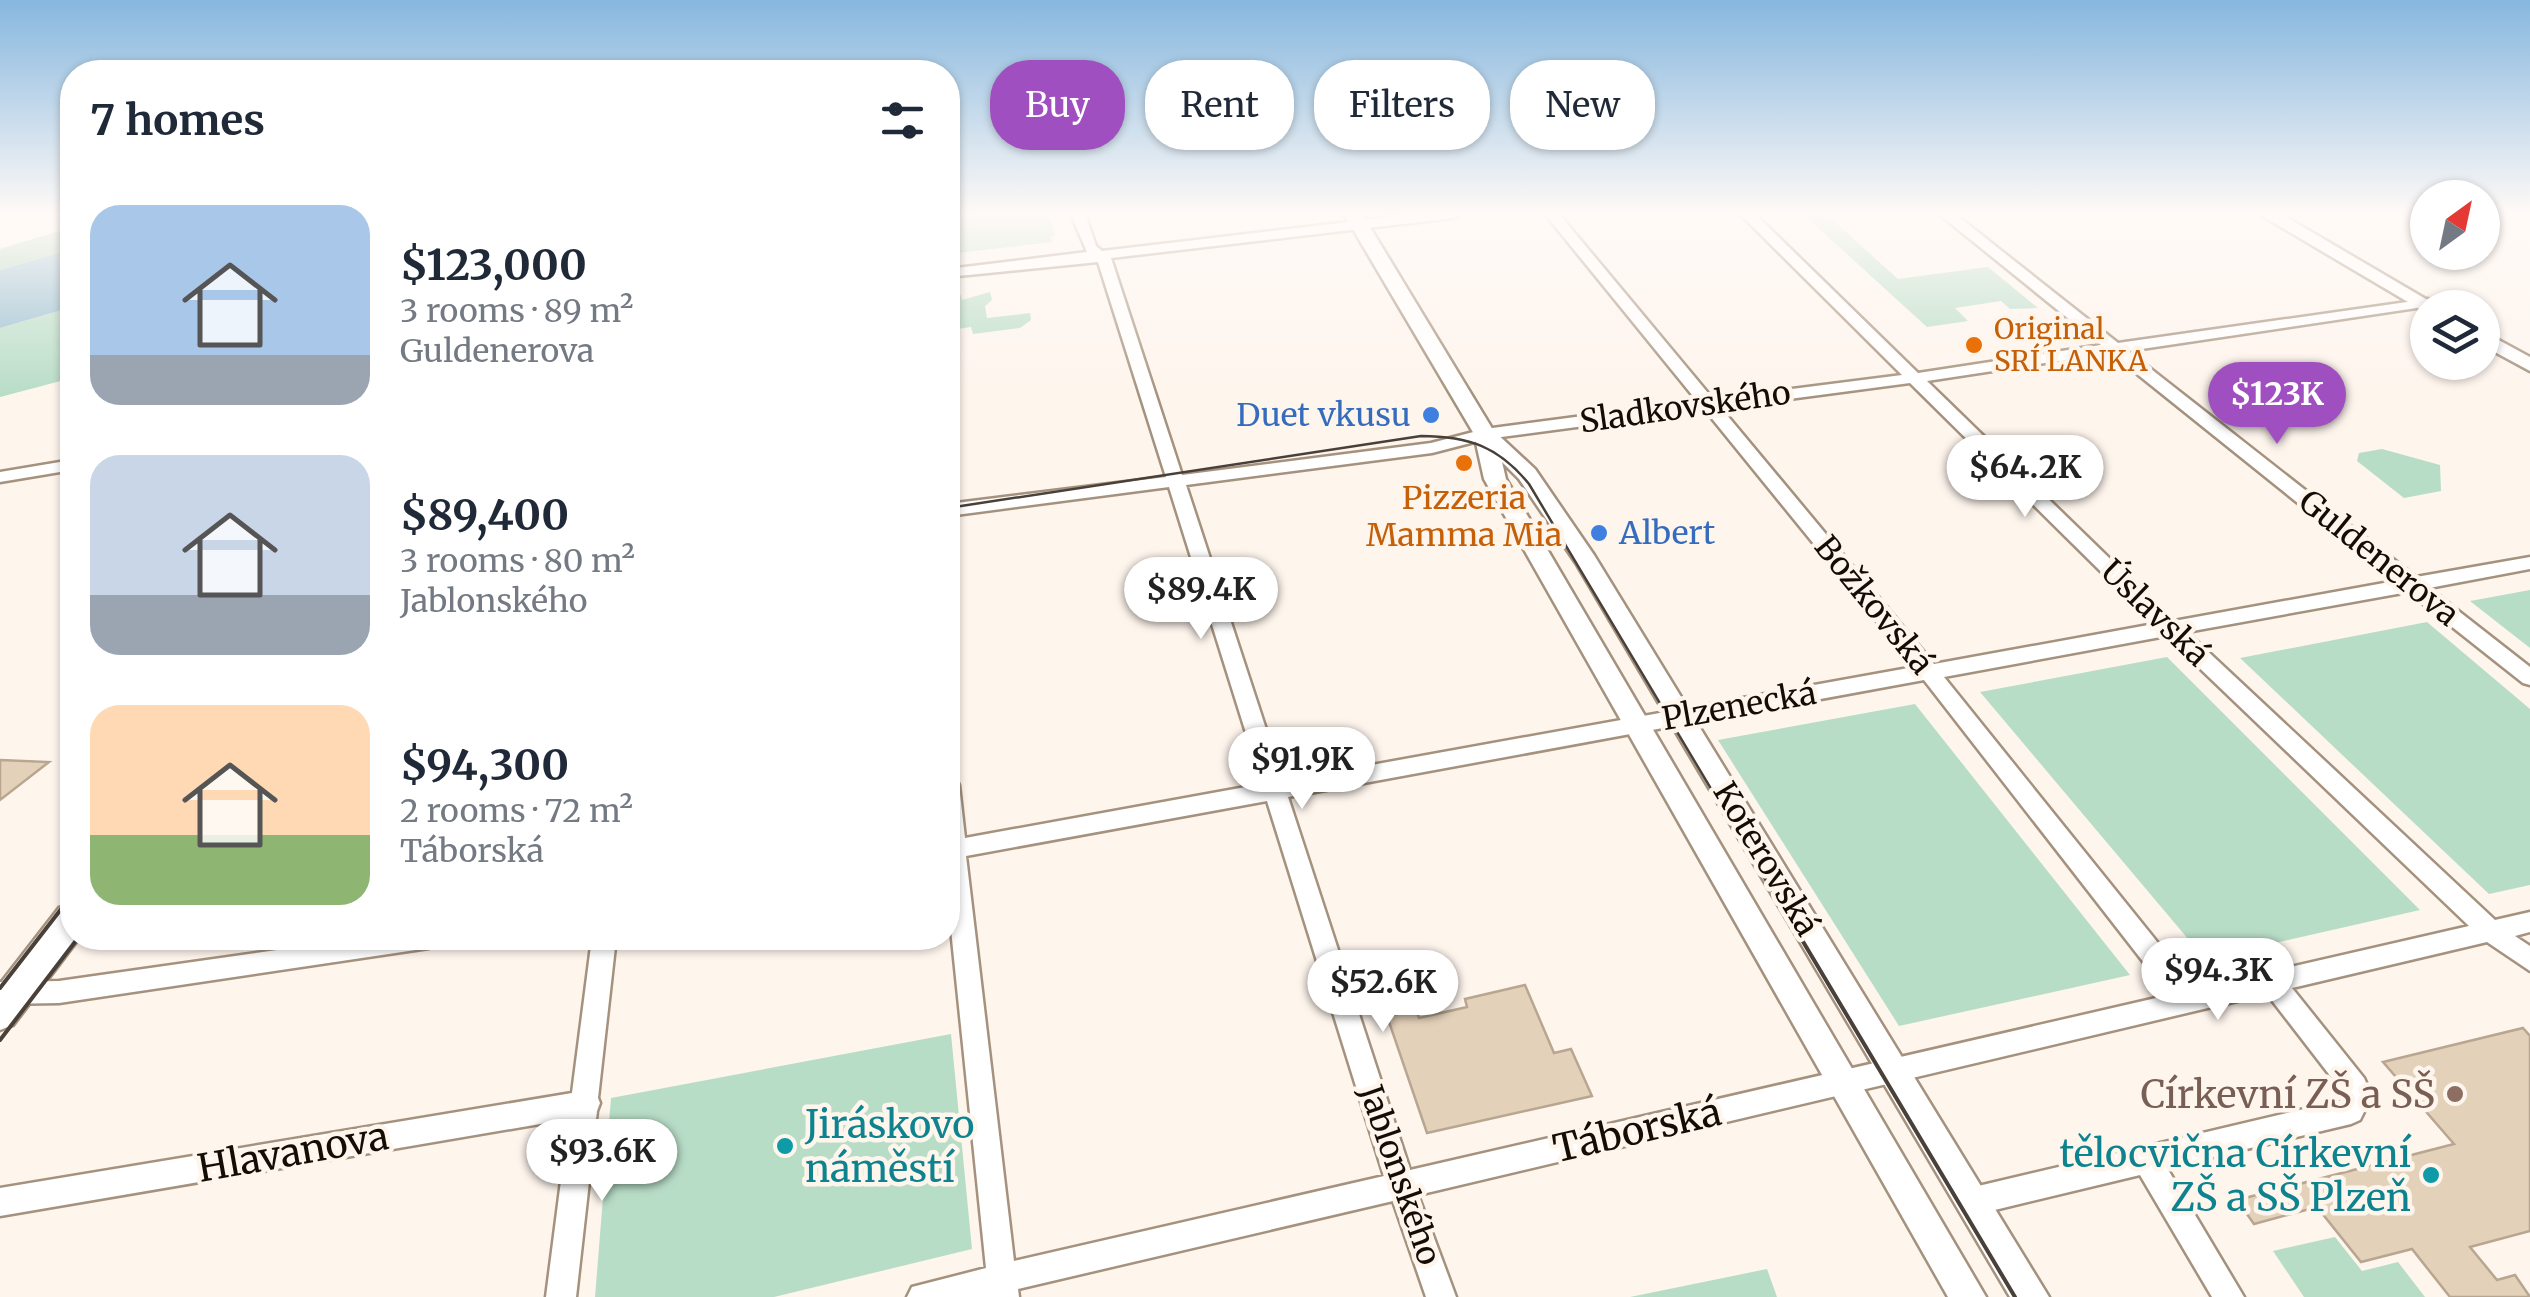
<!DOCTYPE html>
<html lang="en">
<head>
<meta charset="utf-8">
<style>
  :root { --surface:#fff; --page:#f2f2f3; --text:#1f2937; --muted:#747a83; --accent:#a04fc0 }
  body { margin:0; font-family:Merriweather,serif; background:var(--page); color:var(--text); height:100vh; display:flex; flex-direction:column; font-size:38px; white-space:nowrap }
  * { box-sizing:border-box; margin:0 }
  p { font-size:32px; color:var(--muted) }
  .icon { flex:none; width:55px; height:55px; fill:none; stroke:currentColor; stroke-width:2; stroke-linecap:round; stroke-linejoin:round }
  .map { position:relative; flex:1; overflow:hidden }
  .details { position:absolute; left:60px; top:60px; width:900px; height:890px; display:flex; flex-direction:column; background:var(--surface); border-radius:40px; box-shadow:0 2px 8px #0004 }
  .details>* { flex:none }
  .banner { position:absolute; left:990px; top:60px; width:950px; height:90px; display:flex; gap:20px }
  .needle { width:65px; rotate:33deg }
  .buttons { position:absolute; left:2410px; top:180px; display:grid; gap:20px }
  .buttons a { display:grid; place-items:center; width:90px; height:90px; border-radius:50%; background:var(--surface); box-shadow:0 2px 8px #0004; font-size:50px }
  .price { position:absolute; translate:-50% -85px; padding:0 22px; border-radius:35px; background:#fff; color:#222; font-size:32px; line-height:65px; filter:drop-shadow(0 2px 5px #0008) }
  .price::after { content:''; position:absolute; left:50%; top:60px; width:30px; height:22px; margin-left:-15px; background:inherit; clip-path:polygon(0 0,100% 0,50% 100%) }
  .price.current { background:var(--accent); color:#fff }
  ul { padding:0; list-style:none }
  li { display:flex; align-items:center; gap:30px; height:250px; padding:0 30px }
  li span { display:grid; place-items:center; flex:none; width:280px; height:200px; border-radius:30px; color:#555 }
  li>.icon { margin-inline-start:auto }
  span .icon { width:120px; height:120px; fill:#fffc; stroke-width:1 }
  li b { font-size:42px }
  h2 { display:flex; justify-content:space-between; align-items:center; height:120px; padding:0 30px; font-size:42px }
  .pill { padding:0 35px; border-radius:40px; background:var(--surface); box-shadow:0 2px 8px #0004; font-size:35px; line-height:90px }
  .pill.current { background:var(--accent); color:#fff }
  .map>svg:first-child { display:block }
</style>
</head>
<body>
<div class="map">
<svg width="2530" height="1297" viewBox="0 0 2530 1297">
  <rect width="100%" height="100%" fill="#fef5ed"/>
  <g fill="#b8ddc7">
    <path d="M948 214H1049L1055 236 1050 237 1052 242 948 254Z"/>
    <path d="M1826 214 1898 279 1988 267 2038 308 2010 309 2001 301 1955 308 1968 321 1927 327 1804 215Z"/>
    <path d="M990 292 992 300 985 306 987 318 1030 313 1031 320 1020 328 973 334 971 327 950 330 949 297 961 295 962 300Z"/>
    <path d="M72 307V378L0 397V328Z"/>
    <path d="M2382 449 2440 465 2441 491 2404 498 2357 461 2359 453Z"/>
    <path d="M2530 590V648L2470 601Z"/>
    <path d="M2427 622 2530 709V885L2489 894 2240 658Z"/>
    <path d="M2167 657 2420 910 2205 959 1980 692Z"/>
    <path d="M1915 704 2130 975 1899 1026 1718 740Z"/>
    <path d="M951 1034 972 1249 774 1297H595L611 1098Z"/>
    <path d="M2335 1237 2362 1271 2398 1262 2425 1297H2304L2273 1251Z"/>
    <path d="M1767 1269 1777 1297H1630Z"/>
  </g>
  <path fill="#abd2bb" d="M72 227V249L0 270V249Z"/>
  <path fill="#93bccf" d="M72 249V307L0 328V270Z"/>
  <g fill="#e4d1ba" stroke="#b9a691" stroke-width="2.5">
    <path d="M0 760 49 762 0 800Z"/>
    <path d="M1525 985 1554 1053 1571 1049 1592 1096 1427 1133 1387 1016 1416 1010 1419 1018 1467 1007 1465 999Z"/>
    <path d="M2523 1028 2530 1036V1231L2470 1247 2497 1280 2515 1275 2530 1297H2450L2412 1249 2361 1262 2317 1207 2254 1224 2237 1200 2454 1144 2383 1062Z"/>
  </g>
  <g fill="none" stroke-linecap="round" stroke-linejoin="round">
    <defs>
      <g id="minor">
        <path d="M1071 214H1085L1096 246 1102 251 1417 214H1460L1453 218 1111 258 1182 475 1431 443 1485 429 1697 401 1545 214H1559L1713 399 1902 375 1740 214H1755L1918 373 2101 345 1939 214H1955L2118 343 2428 299V305L2423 307 2128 351 2416 577 2530 557V569L2429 588 2530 667V685L2523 683 2408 592 2187 632 2495 920 2530 912V932L2515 936 2530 946V971L2487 942 2292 988 2364 1078 2372 1096 2360 1120 2351 1124 2167 1168 2244 1297H2212L2140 1175 1974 1215 1964 1211 1960 1201 1964 1191 1974 1187 2342 1100 2345 1095 2267 994 1418 1195 1456 1297H1426L1393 1201 1018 1289 1019 1297H907L912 1287 986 1268 948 900V777L956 779 959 785 965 838 1262 784 1169 487 948 516V504L1166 477 1098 262 948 277V269L1087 252ZM2111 353 2395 581 2174 621 1927 381ZM1910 383 2154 624 1934 664 1721 408ZM1705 410 1914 667 1283 781 1186 485 1432 453 1486 439ZM2166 636 2469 926 2195 989 1944 677ZM1924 680 2169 995 1410 1170 1288 797ZM1267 801 1384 1176 1014 1261 966 856Z"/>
        <path d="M72 460V470L0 482V472Z"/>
        <path d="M361 938H441L438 945 429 948 59 1003 0 1004V982L59 981Z"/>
        <path d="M592 938H616L598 1098 600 1103 597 1111 576 1297H546L569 1119 0 1216V1188L572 1093Z"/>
      </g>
      <g id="tertiary">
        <path d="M1344 214H1362L1493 430 1535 469 1594 555 2049 1297H2010L1576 563 1519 479 1502 462 1506 479 1986 1297H1948L1484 479 1474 434Z"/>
        <path d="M2259 214H2281L2441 308H2428L2425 312Z"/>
        <path d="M2482 331 2530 357V371L2482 345Z"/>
      </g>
      <path id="primary" d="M72 904V938H79L13 1025 0 1030V984L59 908Z"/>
    </defs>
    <use href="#minor" stroke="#a5927e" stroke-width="5"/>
    <use href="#tertiary" stroke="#a5927e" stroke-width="5"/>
    <use href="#primary" stroke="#a5927e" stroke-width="5"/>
    <use href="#minor" fill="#fff" fill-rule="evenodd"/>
    <use href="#tertiary" fill="#fff" fill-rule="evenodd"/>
    <use href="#primary" fill="#fff" fill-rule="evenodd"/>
    <path stroke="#484039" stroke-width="2.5" d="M948 508 1421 436C1469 436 1499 447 1529 484L1744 844"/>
    <g stroke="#484039" stroke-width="4">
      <path d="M1743 841 2015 1297"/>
      <path d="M0 988 72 895"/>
      <path d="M0 1040 78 938"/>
    </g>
  </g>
  <linearGradient id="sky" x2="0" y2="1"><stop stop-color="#86b7de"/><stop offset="0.54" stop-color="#fffaf7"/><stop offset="1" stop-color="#fffaf7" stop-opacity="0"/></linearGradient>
  <rect width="2530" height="396" fill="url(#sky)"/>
  <g fill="#e8710a" stroke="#fef5ed" stroke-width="4">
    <circle cx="1974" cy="345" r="10"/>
    <circle cx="1464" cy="463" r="10"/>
  </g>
  <g fill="#3f7fe0" stroke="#fef5ed" stroke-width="4">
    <circle cx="1431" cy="415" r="10"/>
    <circle cx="1599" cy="533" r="10"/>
  </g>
  <circle fill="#8d6e63" stroke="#fef5ed" stroke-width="4" cx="2455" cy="1094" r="10"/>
  <g fill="#0f9aa8" stroke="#fef5ed" stroke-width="4">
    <circle cx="785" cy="1146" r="10"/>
    <circle cx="2431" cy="1175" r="10"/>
  </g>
  <g text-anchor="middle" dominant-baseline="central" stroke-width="9" stroke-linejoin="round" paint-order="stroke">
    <g font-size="28" fill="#c56008" stroke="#fef5ed" text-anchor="start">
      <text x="1994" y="329">Original<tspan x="1994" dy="32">SRÍ LANKA</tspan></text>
    </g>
    <g font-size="32" fill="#140d06" stroke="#fef5ed">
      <text transform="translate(1685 407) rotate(-8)">Sladkovského</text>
      <text transform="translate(2379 558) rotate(39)">Guldenerova</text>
      <text transform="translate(1874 605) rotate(51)">Božkovská</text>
      <text transform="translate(2155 613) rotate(44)">Úslavská</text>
      <text transform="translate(1739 706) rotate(-10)">Plzenecká</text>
      <text transform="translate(1766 859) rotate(59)">Koterovská</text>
      <text transform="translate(1400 1175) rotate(71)">Jablonského</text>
    </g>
    <g font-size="32" fill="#366cbe" stroke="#fef5ed" text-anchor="end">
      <text x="1411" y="415">Duet vkusu</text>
      <text x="1619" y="533" text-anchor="start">Albert</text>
    </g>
    <g font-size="32" fill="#c56008" stroke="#fef5ed">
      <text x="1464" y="498">Pizzeria<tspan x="1464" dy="37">Mamma Mia</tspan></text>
    </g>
    <g font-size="38" fill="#785e54" stroke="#fef5ed" text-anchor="end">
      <text x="2435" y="1094">Církevní ZŠ a SŠ</text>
    </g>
    <g font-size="38" fill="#0d838f" stroke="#fef5ed" text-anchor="start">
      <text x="805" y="1124">Jiráskovo<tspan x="805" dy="44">náměstí</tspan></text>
      <text x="2411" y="1153" text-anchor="end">tělocvična Církevní<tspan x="2411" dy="44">ZŠ a SŠ Plzeň</tspan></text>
    </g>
    <g font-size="38" fill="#140d06" stroke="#fef5ed">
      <text transform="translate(1637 1130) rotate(-13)">Táborská</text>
      <text transform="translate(293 1152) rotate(-10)">Hlavanova</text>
    </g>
  </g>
</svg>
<div class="buttons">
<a><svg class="needle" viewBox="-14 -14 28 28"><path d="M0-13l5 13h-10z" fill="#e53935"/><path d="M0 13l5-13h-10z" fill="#747a83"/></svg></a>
<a><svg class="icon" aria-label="layers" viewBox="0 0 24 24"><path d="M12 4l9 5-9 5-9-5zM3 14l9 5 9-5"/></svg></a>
</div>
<b class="price current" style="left:2277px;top:447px">$123K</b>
<b class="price" style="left:2025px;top:520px">$64.2K</b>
<b class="price" style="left:1201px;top:642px">$89.4K</b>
<b class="price" style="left:1302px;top:812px">$91.9K</b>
<b class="price" style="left:2218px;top:1023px">$94.3K</b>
<b class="price" style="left:1383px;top:1035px">$52.6K</b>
<b class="price" style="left:602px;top:1204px">$93.6K</b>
<div class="banner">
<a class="pill current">Buy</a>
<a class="pill">Rent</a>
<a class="pill">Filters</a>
<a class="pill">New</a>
</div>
<section class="details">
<h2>7 homes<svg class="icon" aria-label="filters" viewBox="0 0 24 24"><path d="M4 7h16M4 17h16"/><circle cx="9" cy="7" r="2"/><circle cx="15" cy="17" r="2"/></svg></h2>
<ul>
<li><span style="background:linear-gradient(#a9c7e8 75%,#9aa5b1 0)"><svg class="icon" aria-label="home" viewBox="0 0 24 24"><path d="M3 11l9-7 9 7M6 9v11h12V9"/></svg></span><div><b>$123,000</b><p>3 rooms · 89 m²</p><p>Guldenerova</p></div></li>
<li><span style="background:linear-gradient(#c9d6e8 70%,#9aa5b1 0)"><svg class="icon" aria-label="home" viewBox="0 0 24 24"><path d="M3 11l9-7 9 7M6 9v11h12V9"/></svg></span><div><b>$89,400</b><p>3 rooms · 80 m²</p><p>Jablonského</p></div></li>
<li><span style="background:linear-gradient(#ffd9b3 65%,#8fb573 0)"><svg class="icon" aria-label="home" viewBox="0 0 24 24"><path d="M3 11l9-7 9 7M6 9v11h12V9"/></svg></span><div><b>$94,300</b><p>2 rooms · 72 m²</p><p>Táborská</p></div></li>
</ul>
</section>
</div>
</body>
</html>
